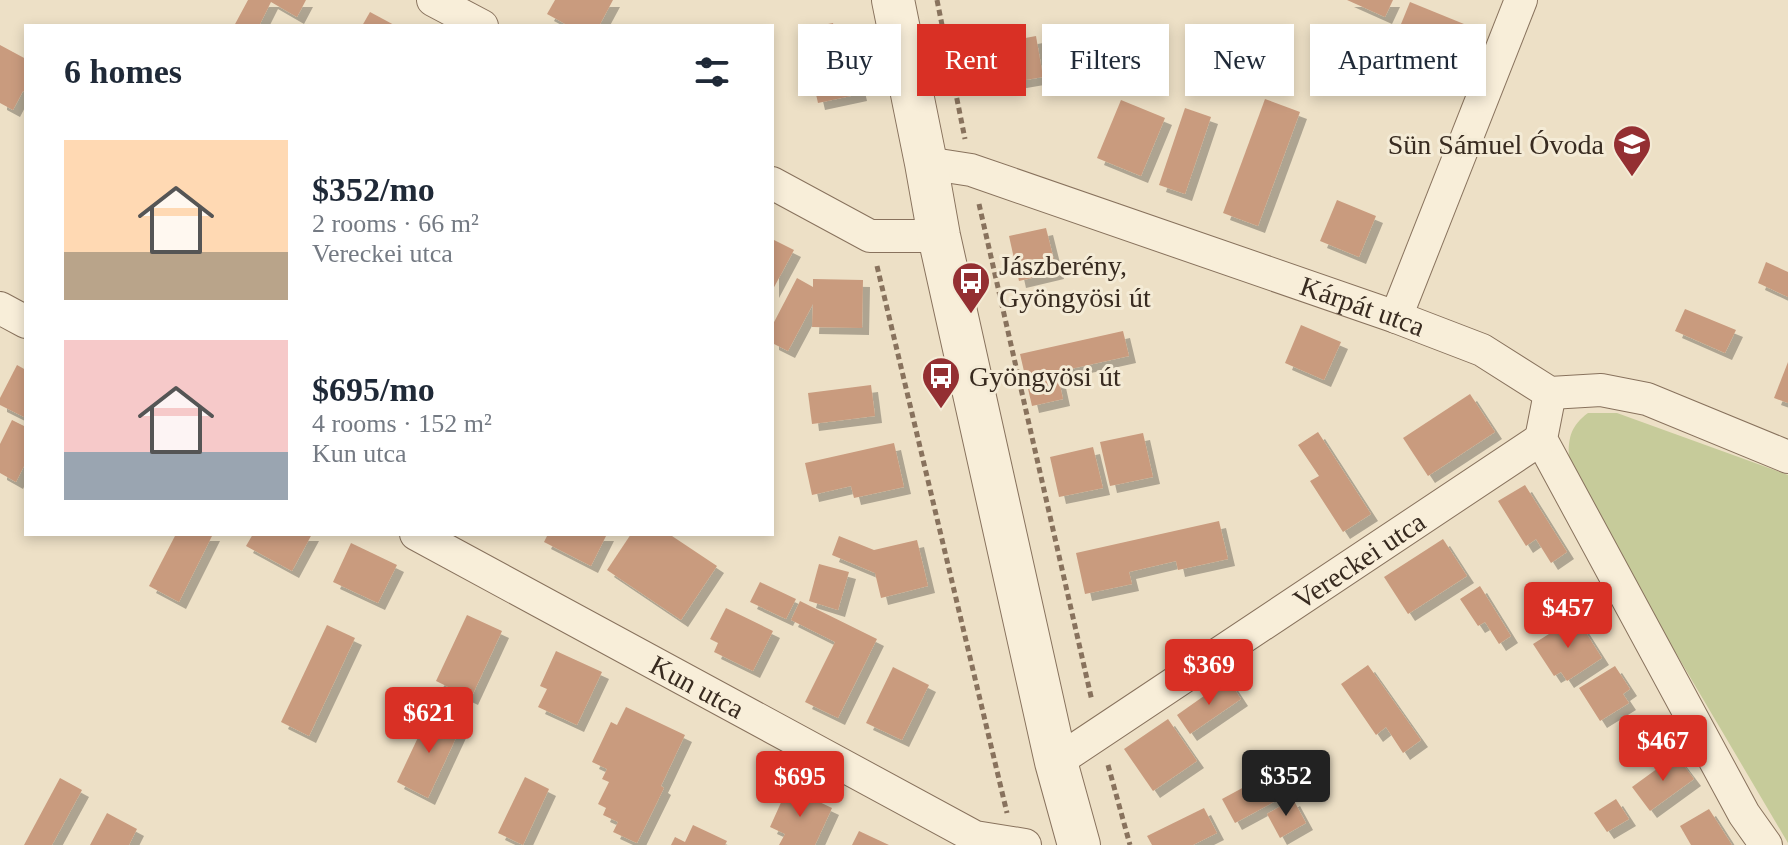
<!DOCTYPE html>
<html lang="en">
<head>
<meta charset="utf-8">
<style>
  :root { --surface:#fff; --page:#f2f2f3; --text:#1f2937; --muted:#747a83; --accent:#d93025 }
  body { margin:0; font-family:Georgia,serif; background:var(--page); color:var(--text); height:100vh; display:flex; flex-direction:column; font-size:30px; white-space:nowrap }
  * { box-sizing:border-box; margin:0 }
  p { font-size:26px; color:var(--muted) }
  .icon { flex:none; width:44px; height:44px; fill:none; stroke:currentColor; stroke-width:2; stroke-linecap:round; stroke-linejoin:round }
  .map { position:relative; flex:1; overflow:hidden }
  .drawer { position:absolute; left:24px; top:24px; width:750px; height:512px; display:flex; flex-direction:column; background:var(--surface); border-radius:0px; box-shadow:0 4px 12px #0003 }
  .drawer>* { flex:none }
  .guide { position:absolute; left:798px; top:24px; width:760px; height:72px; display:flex; gap:16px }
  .price { position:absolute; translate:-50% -68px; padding:0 18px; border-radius:8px; background:var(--accent); color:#fff; font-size:26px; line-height:52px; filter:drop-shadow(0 2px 4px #0008) }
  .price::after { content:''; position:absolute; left:50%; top:48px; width:24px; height:18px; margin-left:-12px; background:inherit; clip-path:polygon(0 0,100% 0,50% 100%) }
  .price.selected { background:#222; color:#fff }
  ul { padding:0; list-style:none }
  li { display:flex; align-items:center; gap:24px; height:200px; padding:0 40px }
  li span { display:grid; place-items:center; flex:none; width:224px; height:160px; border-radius:0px; color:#555 }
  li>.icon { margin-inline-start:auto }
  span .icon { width:96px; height:96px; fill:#fffc; stroke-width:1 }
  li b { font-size:34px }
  h2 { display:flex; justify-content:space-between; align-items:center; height:96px; padding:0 40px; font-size:34px }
  .chip { padding:0 28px; border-radius:0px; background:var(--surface); box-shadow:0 4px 12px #0003; font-size:28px; line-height:72px }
  .chip.selected { background:var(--accent); color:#fff }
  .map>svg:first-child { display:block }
</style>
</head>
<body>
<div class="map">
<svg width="1788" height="845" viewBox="0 0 1788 845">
  <defs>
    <filter id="shadow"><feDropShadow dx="7" dy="7" stdDeviation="0" flood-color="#0004"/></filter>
  </defs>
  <rect width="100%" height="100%" fill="#ede0c6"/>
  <path fill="#c6cb9a" d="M1588 413H1617L1788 475V843L1569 472C1569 446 1565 430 1588 413Z"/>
  <g fill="#c99b7e" filter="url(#shadow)">
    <path d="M248 0H306L297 17 271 2 259 26H234Z"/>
    <path d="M555 0H613L599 26H569L547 14Z"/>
    <path d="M1347 0H1393L1385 17Z"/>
    <path d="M1410 2 1464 24 1444 73 1390 51Z"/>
    <path d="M370 12 396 26H362Z"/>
    <path d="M833 23 839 49 808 55 803 29Z"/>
    <path d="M1092 26 1096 48 1061 55 1056 34Z"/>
    <path d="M1036 36 1043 77 980 88 972 48Z"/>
    <path d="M0 45 26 59V93L23 91 13 110 0 103Z"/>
    <path d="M854 68 860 94 818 103 812 77Z"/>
    <path d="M1265 99 1300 112 1258 226 1223 213Z"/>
    <path d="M1121 100 1165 118 1141 176 1097 158Z"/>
    <path d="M1185 108 1211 117 1185 194 1159 185Z"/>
    <path d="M1337 200 1376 216 1359 257 1320 241Z"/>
    <path d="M1046 228 1057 272 1019 281 1009 236Z"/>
    <path d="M772 239 794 250 772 291Z"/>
    <path d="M1766 262 1788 272V297L1758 283Z"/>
    <path d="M797 278 813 287V279L863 280 862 328 812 327 813 304 788 351 772 343V326Z"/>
    <path d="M1685 309 1736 330 1725 353 1675 331Z"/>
    <path d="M1301 325 1341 342 1324 380 1285 363Z"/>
    <path d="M1123 331 1129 356 1057 372 1063 399 1032 406 1020 354Z"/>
    <path d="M1788 362V403L1774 398Z"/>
    <path d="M17 365 26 370V418L0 405V398Z"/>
    <path d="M871 385 875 416 812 424 808 393Z"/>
    <path d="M1470 394 1495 432 1428 476 1403 438Z"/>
    <path d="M12 420 26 427V462L16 482 0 473V444Z"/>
    <path d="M1318 432 1371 514 1343 532 1310 481 1319 476 1298 445Z"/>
    <path d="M1143 433 1153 477 1110 486 1100 442Z"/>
    <path d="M894 443 904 487 854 498 851 486 812 495 805 463Z"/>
    <path d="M1093 447 1103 488 1059 497 1050 457Z"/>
    <path d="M1525 485 1567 552 1551 563 1536 539 1526 546 1498 501Z"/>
    <path d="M1219 521 1228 559 1178 570 1176 561 1129 572 1132 584 1085 594 1076 553Z"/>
    <path d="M176 534H213L179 602 149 586Z"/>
    <path d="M253 534H312L292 571 246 546Z"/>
    <path d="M548 534H607L591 566 544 542Z"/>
    <path d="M631 534H669L717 566 681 620 607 570Z"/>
    <path d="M839 536 874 550 917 540 928 586 881 598 875 573 832 555Z"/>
    <path d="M1443 539 1467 576 1408 614 1384 577Z"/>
    <path d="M351 543 397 565 378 603 333 582Z"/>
    <path d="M819 564 849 572 838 610 809 601Z"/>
    <path d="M760 582 796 599 786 619 750 602Z"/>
    <path d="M1480 586 1511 636 1499 644 1485 622 1478 626 1460 599Z"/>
    <path d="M800 601 877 639 838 718 805 702 835 642 791 620Z"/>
    <path d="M726 608 773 631 753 671 714 652 718 643 710 639Z"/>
    <path d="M467 615 502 631 471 698 436 681Z"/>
    <path d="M1576 617 1602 658 1567 681 1561 672 1554 676 1533 644Z"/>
    <path d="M327 625 355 638 309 736 281 722Z"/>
    <path d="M556 651 602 672 577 725 538 707 547 689 540 686Z"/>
    <path d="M1368 665 1421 740 1403 753 1386 727 1376 735 1341 684Z"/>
    <path d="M1615 666 1630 689 1623 694 1629 703 1600 721 1579 688Z"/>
    <path d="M893 667 929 685 902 740 866 723Z"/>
    <path d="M1228 679 1241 699 1190 734 1177 715Z"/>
    <path d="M626 707 685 735 661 786 664 788 637 843 613 832 618 822 603 815 606 808 598 804 609 782 602 779 607 769 592 762 611 722 617 725Z"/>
    <path d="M430 712 461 727 428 798 397 782Z"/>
    <path d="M1168 719 1197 761 1153 791 1124 749Z"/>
    <path d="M1676 755 1694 779 1650 811 1632 787Z"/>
    <path d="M1281 767 1294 791 1235 823 1222 799Z"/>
    <path d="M525 777 549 789 523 845 498 833Z"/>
    <path d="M60 778 82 790 52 845H24Z"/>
    <path d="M788 787 832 808 815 845H779L785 834 770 827Z"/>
    <path d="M1293 799 1306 823 1280 838 1267 814Z"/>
    <path d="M1616 799 1629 819 1607 832 1594 813Z"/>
    <path d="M1204 808 1217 833 1193 845H1152L1147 836Z"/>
    <path d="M1709 809 1732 845H1691L1680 826Z"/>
    <path d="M107 813 137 829 129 845H90Z"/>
    <path d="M693 825 727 841 725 845H671L675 837 685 842Z"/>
    <path d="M859 831 889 845H852Z"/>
  </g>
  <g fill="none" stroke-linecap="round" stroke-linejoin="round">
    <defs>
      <g id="minor">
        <path d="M433 0 482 26"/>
        <path id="s1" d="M926 163 971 170 1396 317 1482 350 1550 393 1601 390 1647 399 1788 457"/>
        <path d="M772 183 870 236H939"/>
        <path d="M0 308 26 322"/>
        <path d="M1396 317 1521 0"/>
        <path d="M1550 393 1541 439 1744 814 1766 845"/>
        <path id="s2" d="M416 534 975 837 1025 845"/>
        <path id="s3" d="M1056 762 1541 439"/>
      </g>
      <path id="tertiary" d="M893 0 926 163 939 236 1056 762 1079 845"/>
    </defs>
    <use href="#minor" stroke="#88725d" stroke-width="34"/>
    <use href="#tertiary" stroke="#88725d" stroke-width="44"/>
    <g stroke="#88725d" stroke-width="5" stroke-dasharray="6 4" stroke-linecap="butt">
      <path d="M937 0 965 139"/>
      <path d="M979 204 1092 701"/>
      <path d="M877 266 1007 813"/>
      <path d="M1108 765 1130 845"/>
    </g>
    <use href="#minor" stroke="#f8eed9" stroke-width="32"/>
    <use href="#tertiary" stroke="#f8eed9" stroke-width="42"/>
  </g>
  <defs>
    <symbol id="school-pin" viewBox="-11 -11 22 30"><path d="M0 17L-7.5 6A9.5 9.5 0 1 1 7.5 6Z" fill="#942f32" stroke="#f4ebd6"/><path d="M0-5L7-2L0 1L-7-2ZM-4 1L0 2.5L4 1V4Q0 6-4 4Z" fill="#fff"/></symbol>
    <symbol id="bus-pin" viewBox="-11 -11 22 30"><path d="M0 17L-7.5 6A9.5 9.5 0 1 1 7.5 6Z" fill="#942f32" stroke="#f4ebd6"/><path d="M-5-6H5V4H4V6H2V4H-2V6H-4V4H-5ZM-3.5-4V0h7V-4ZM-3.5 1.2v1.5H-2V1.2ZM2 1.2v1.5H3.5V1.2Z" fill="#fff"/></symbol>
  </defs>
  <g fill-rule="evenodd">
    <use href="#school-pin" x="1610" y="122" width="44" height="60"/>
    <use href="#bus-pin" x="949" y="259" width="44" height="60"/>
    <use href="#bus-pin" x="919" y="354" width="44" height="60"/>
  </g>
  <g text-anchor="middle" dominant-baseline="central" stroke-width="6" stroke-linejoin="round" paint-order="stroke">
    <g font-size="28" fill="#382b20" stroke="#f4ebd6" text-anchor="start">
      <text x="1604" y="144" text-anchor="end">Sün Sámuel Óvoda</text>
      <text x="999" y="265">Jászberény,<tspan x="999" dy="32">Gyöngyösi út</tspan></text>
      <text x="969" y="376">Gyöngyösi út</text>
    </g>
    <g font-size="28" fill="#382b20" stroke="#f4ebd6">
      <text stroke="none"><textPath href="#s1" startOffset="460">Kárpát utca</textPath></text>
      <text stroke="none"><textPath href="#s3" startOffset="364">Vereckei utca</textPath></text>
      <text stroke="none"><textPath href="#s2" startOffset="320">Kun utca</textPath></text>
    </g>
  </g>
</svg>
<b class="price" style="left:1568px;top:650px">$457</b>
<b class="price" style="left:1209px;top:707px">$369</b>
<b class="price" style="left:429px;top:755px">$621</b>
<b class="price" style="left:1663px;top:783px">$467</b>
<b class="price selected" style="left:1286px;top:818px">$352</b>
<b class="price" style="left:800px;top:819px">$695</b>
<div class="guide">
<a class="chip">Buy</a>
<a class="chip selected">Rent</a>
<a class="chip">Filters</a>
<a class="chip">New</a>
<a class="chip">Apartment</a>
</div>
<section class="drawer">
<h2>6 homes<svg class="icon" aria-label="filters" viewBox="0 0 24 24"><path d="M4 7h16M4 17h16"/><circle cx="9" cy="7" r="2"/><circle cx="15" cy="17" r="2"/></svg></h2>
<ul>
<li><span style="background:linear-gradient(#ffd9b3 70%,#b9a48a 0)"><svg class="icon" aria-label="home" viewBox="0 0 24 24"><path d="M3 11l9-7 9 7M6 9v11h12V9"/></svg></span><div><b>$352/mo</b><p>2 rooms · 66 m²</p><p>Vereckei utca</p></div></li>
<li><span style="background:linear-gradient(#f6c9c9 70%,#9aa5b1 0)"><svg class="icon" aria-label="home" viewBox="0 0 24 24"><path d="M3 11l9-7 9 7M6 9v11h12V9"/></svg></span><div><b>$695/mo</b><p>4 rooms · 152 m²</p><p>Kun utca</p></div></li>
</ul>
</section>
</div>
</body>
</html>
